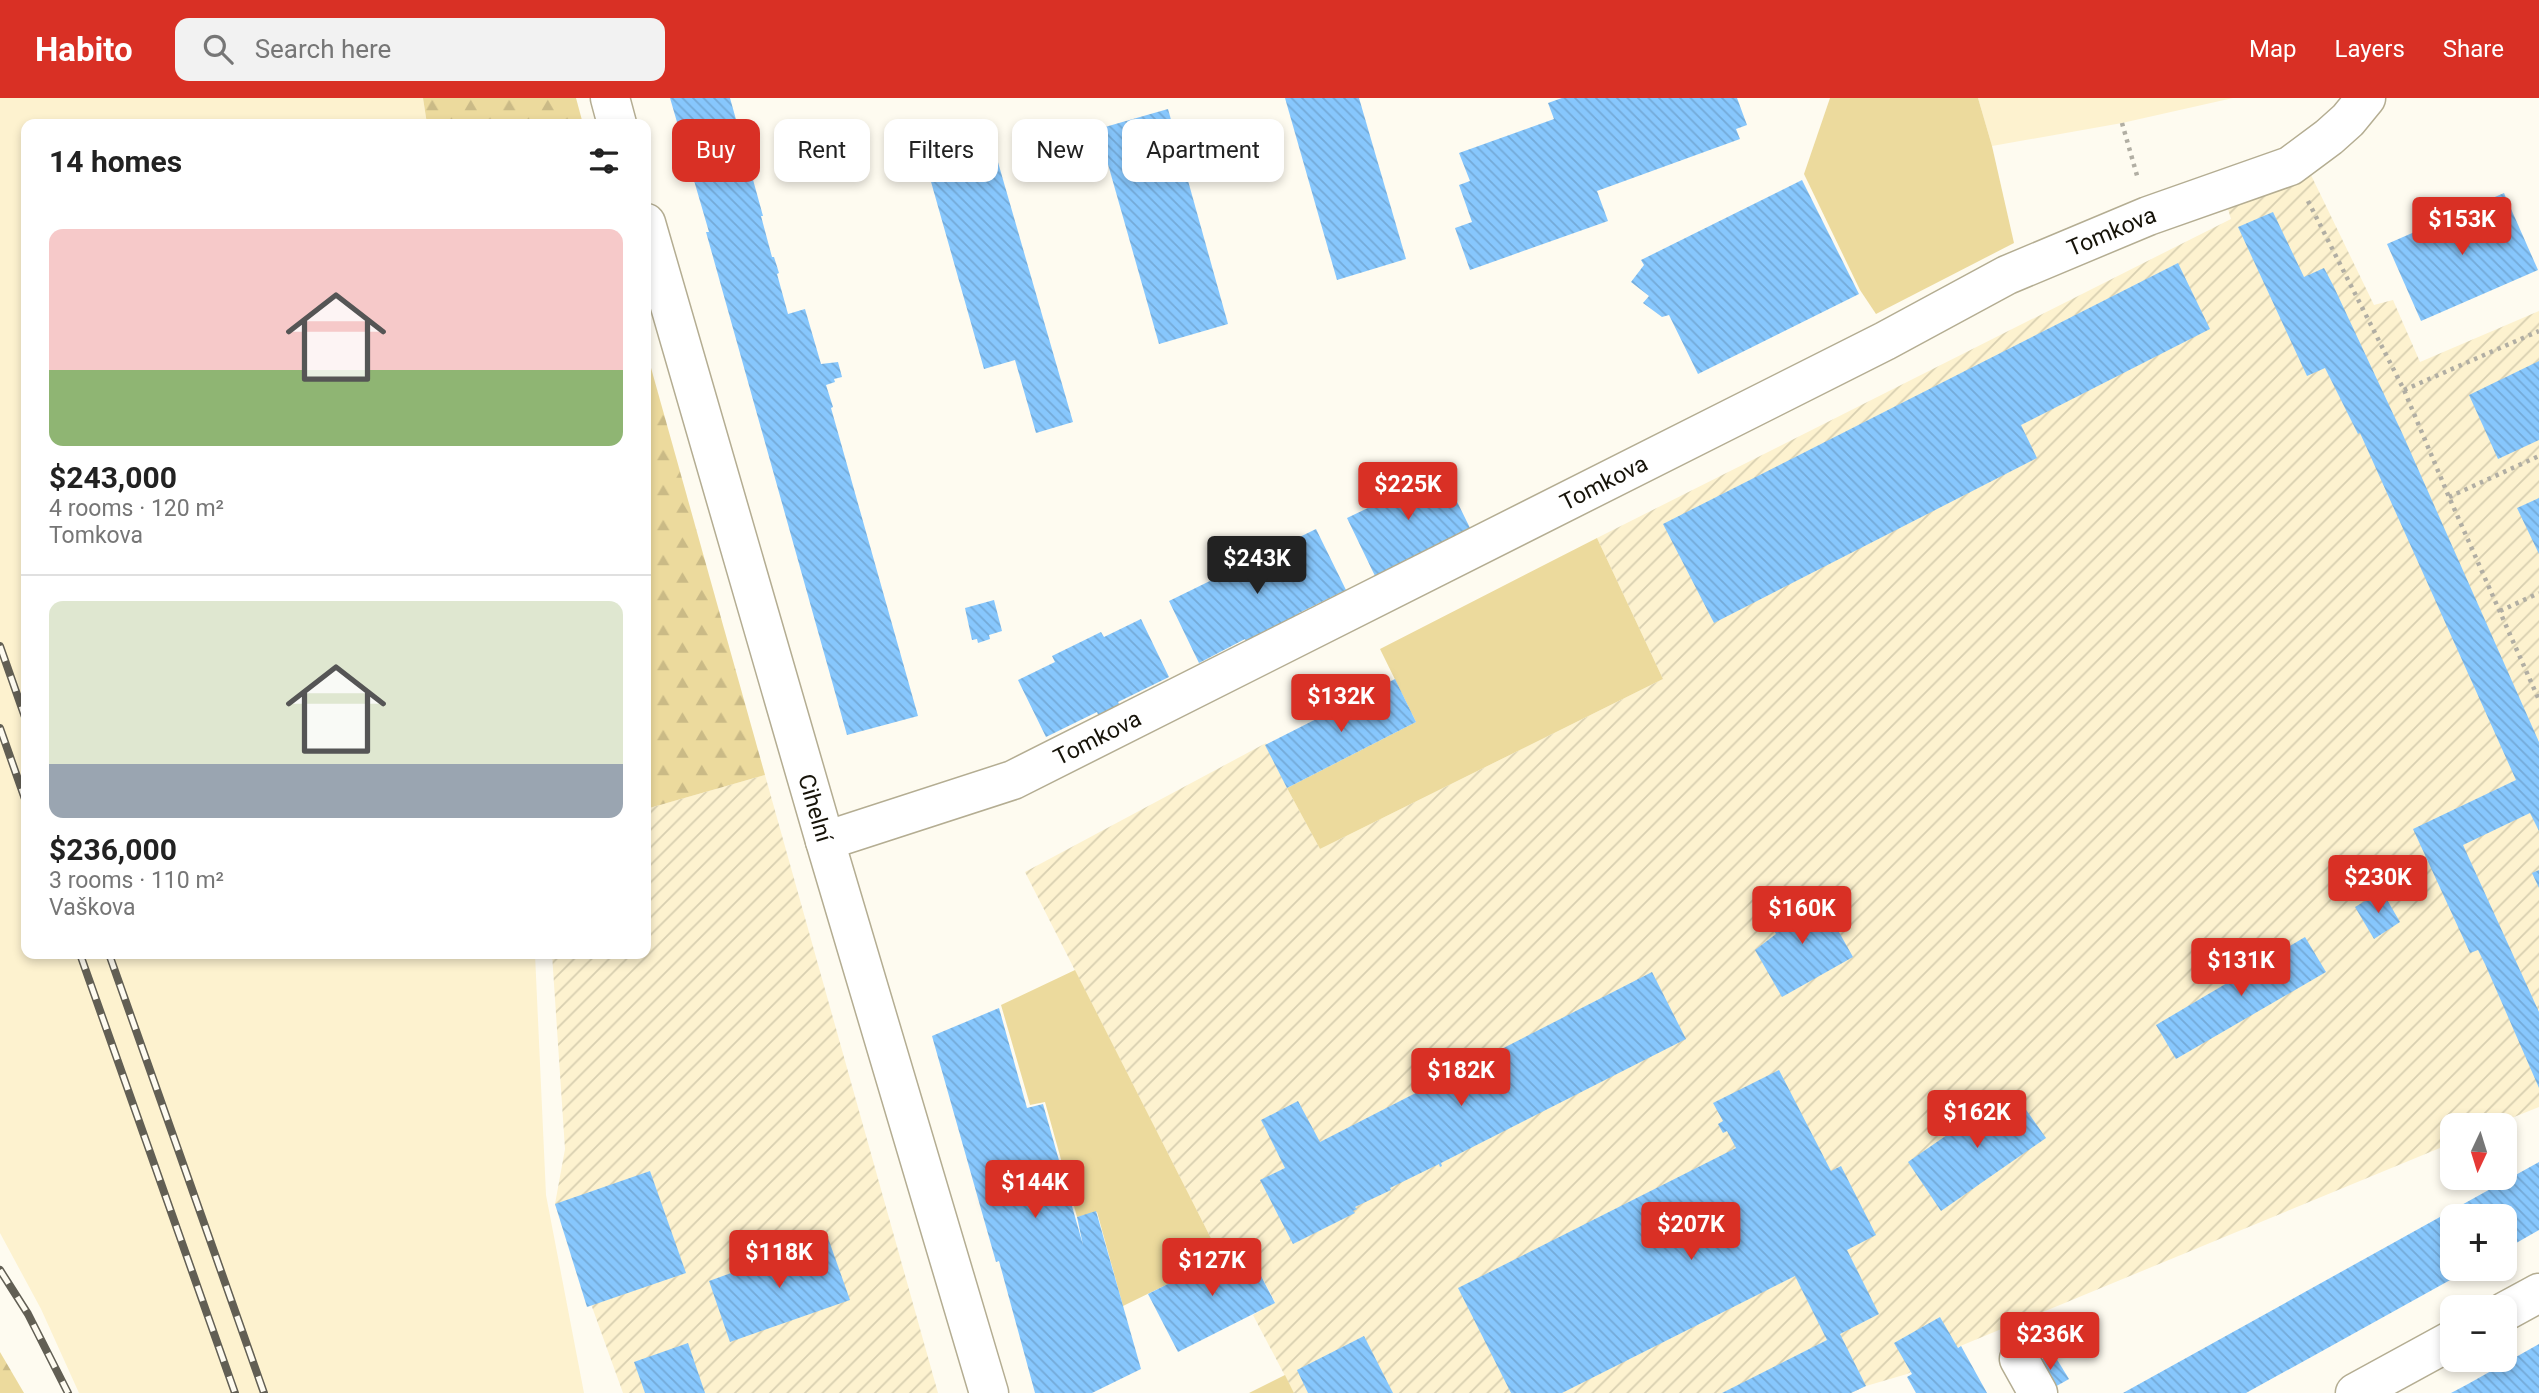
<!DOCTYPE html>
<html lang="en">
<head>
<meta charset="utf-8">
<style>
  :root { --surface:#fff; --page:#f2f2f2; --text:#222; --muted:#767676; --line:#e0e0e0; --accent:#d93025 }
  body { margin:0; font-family:Roboto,sans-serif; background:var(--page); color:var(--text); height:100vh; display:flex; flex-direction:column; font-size:26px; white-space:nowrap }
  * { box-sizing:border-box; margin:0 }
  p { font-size:23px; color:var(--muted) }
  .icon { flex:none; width:38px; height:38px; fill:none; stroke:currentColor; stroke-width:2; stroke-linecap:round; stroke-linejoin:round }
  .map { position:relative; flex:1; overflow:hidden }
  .sheet { position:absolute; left:21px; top:21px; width:630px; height:840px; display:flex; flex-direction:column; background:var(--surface); border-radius:14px; box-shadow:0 4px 10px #0003 }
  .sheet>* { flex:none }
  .guide { position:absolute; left:672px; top:21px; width:665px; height:63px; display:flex; gap:14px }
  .needle { width:46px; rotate:184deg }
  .controls { position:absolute; left:2440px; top:1015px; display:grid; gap:14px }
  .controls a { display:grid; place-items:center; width:77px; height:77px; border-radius:14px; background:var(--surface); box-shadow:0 4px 10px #0003; font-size:35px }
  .price { position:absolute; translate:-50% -60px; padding:0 16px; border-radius:7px; background:var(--accent); color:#fff; font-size:23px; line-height:46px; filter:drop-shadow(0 2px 4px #0008) }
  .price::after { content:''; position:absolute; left:50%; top:42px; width:21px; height:16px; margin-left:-10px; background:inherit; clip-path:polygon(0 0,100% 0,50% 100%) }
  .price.active { background:#222; color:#fff }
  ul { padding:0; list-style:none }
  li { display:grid; align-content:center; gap:14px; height:371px; padding:0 28px }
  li+li { border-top:2px solid var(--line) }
  li span { display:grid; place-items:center; height:217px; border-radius:14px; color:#555 }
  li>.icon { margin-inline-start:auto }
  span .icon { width:126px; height:126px; fill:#fffc; stroke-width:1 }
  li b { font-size:30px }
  h2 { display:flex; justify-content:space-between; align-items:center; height:84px; padding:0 28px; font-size:30px }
  .tag { padding:0 24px; border-radius:14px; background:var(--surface); box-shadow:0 4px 10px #0003; font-size:24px; line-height:63px }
  .tag.active { background:var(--accent); color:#fff }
  header { display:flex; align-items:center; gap:42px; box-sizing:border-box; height:98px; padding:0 35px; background:var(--accent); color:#fff }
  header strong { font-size:33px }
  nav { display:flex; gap:38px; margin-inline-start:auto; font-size:24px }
  .search { width:490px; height:63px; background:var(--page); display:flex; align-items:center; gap:18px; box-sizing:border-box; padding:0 24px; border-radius:14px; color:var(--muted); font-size:26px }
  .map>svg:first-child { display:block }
</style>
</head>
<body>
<header>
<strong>Habito</strong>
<div class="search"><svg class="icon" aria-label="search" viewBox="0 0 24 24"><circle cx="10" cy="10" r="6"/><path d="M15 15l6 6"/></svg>Search here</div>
<nav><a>Map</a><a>Layers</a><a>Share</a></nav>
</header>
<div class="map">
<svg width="2539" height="1295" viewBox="0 0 2539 1295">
  <defs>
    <pattern id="industrial-furrows" width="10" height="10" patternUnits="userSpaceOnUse" patternTransform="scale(1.75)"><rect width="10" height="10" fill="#fdf2cf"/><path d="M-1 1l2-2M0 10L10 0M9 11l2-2" fill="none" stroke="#d8cfb0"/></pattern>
    <pattern id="forest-firs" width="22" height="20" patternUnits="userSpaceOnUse" patternTransform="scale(1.75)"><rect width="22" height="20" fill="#ecda9d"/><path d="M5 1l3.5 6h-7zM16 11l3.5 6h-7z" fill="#caba86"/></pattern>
    <pattern id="building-back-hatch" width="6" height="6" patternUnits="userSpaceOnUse" patternTransform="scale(1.75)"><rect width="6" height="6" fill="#87c7fd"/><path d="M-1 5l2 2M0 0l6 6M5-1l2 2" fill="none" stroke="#74aad8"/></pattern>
  </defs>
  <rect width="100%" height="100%" fill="#fefbf0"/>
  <g fill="#fdf2cf">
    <path d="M0 0H423L427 26H26V856H535L546 1097 584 1295H79L41 1211 0 1135Z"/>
    <path d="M1978 0H2233L2122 25 1992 48Z"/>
  </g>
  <g fill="url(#industrial-furrows)">
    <path d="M2310 75 2374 207 2393 202 2420 264 2539 213V1009L2494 1027H2452V1045L1958 1249 1907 1276 1866 1288 1851 1295H1294L1253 1217 1275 1204 1245 1147 1221 1160 1025 774 1266 645 1287 690 1320 751 1663 581 1597 440 2231 121 2228 111Z"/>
    <path d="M765 677 938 1295H623L555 1106 565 1051 552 856H646V711Z"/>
  </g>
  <g fill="#ecda9d">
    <path d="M1830 0H1978L1992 48 2014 145 1876 216 1860 192 1804 76Z"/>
    <path d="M1597 440 1663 581 1320 751 1287 690 1416 624 1380 551Z"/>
    <path d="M1075 872 1221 1160 1123 1208 1097 1114 1077 1119 1045 1004 1030 1007 1001 907Z"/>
    <path d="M1285 1277 1294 1295H1249Z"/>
  </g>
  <g fill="url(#forest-firs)">
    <path d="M423 0H576L583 26H427Z"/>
    <path d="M646 252 765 677 646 711Z"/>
    <path d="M0 1254 24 1295H0Z"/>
  </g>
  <g fill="url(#building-back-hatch)">
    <path d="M670 0H730L747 61 751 60 755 77 752 78 763 118H761L772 159H774L779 175 777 176 788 216 805 211 821 266 838 264 842 279 834 281 835 284 826 287 833 309 831 310 918 618 847 637 706 134H709Z"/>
    <path d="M1285 0H1359L1406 161 1337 182Z"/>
    <path d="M1562 0H1737L1747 27 1736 31 1740 41 1597 93 1608 123 1470 172 1455 130 1472 124 1459 87 1470 83 1459 55 1554 21 1548 5Z"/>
    <path d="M1168 11 1228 226 1159 246 1098 31Z"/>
    <path d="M991 40 1073 324 1036 335 1015 262 984 271 924 59Z"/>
    <path d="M1802 82 1859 196 1698 276 1669 217 1662 219 1643 205 1649 198 1631 184 1644 167 1641 162Z"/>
    <path d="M2504 95 2538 172 2421 223 2387 146Z"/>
    <path d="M2273 114 2304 179 2324 170 2333 187 2403 337 2539 644V733L2530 715 2463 747 2539 914V990L2485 866 2478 852 2470 855 2413 731 2516 682 2360 335 2358 336 2325 270 2307 278 2238 129Z"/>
    <path d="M2178 165 2210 231 2021 327 2037 360 1714 525 1663 426Z"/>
    <path d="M2539 263V342L2498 361 2469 297Z"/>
    <path d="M1442 373 1470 430 1414 463 1412 459 1375 478 1347 420 1370 409 1367 403 1417 379 1419 385Z"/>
    <path d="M2539 400V456L2517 410Z"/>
    <path d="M1316 431 1346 492 1299 515 1302 521 1248 547 1245 541 1199 565 1169 503 1216 480 1212 474 1266 448 1269 454Z"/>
    <path d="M994 502 1002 533 989 537 990 541 978 545 977 541 972 542 965 510Z"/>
    <path d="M1141 521 1169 579 1118 604 1120 608 1099 619 1097 614 1046 639 1018 582 1055 564 1052 558 1101 534 1104 539Z"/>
    <path d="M1395 581 1416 624 1287 690 1265 647Z"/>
    <path d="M2539 772V790L2532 775Z"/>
    <path d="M2382 793 2400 824 2374 841 2355 809Z"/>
    <path d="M1817 795 1853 859 1782 899 1755 852 1776 836 1768 822Z"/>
    <path d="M2305 839 2326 874 2176 961 2156 927Z"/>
    <path d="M1652 874 1686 941 1441 1065 1442 1068 1440 1069 1439 1066 1390 1090 1391 1092 1355 1109 1357 1111 1353 1113 1355 1115 1293 1146 1260 1082 1285 1070 1261 1022 1298 1003 1320 1044Z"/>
    <path d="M999 910 1027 1010 1043 1006 1083 1147 1077 1119 1096 1113 1141 1271 1092 1295H1035L999 1163 996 1164 932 938Z"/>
    <path d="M1779 972 1831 1073 1841 1068 1876 1137 1847 1152 1879 1216 1840 1236 1866 1288 1851 1295H1722L1827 1242 1795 1178 1562 1295H1511L1458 1190 1736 1050 1727 1033 1723 1035 1718 1026 1723 1023 1713 1005Z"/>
    <path d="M2012 992 2046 1040 1941 1113 1908 1064Z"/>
    <path d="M2539 1064V1132L2504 1152V1118H2452V1171H2470L2324 1252 2246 1295H2123Z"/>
    <path d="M650 1073 686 1175 587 1209 555 1106Z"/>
    <path d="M828 1140 850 1202 730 1244 709 1183Z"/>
    <path d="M1245 1147 1275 1205 1178 1254 1148 1196Z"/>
    <path d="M1940 1219 1958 1250 1961 1248 1987 1295H1916L1907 1279 1912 1276 1894 1245Z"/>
    <path d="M1364 1238 1393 1295H1308L1297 1272Z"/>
    <path d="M688 1245 705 1295H645L634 1264Z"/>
    <path d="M2539 1246V1295H2451L2468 1286Z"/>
    <path d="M2053 1255 2069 1281 2046 1294 2030 1268Z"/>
  </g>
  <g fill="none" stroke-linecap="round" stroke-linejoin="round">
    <defs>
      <g id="minor">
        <path d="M610 0 617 26"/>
        <path id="s1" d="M646 125 825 743 989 1295"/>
        <path id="s2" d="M825 743 1013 682 1885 243 2007 177 2148 118 2290 68 2329 39 2348 22 2366 0"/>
        <path d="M2504 1214 2539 1195"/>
        <path d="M2019 1261 2038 1295"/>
        <path d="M2355 1295 2452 1242"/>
      </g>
    </defs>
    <use href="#minor" stroke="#b4ad92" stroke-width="41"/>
    <g stroke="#b1aea3" stroke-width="4.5" stroke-dasharray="3.5 5" stroke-linecap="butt">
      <path d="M2122 25 2138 81"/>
      <path d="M2308 103 2404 292 2449 399 2539 602"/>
      <path d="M2404 292 2539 233"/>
      <path d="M2449 399 2539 358"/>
      <path d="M2500 513 2539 495"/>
    </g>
    <use href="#minor" stroke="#fff" stroke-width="38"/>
    <defs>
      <g id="rail">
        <path d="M0 548 26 622"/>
        <path d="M0 630 26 704"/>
        <path d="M80 856 235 1295"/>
        <path d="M109 856 264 1295"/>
        <path d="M0 1172 28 1216 68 1295"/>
      </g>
    </defs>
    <use href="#rail" stroke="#625f54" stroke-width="8"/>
    <use href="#rail" stroke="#fefbf0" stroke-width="5" stroke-dasharray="16" stroke-linecap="butt"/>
  </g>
  <g text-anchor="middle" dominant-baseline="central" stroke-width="5" stroke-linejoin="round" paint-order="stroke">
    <g font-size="23" fill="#161309" stroke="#fefbf0">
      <text stroke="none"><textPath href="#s2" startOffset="1426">Tomkova</textPath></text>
      <text stroke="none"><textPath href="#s2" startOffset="859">Tomkova</textPath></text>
      <text stroke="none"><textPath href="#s2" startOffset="292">Tomkova</textPath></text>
      <text stroke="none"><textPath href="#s1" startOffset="609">Cihelní</textPath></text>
    </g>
  </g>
</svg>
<div class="controls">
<a><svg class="needle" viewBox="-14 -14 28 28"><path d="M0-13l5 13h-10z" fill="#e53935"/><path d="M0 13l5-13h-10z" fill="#767676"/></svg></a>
<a>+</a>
<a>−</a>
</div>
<b class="price" style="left:2462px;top:159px">$153K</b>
<b class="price" style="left:1408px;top:424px">$225K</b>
<b class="price active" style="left:1257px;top:498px">$243K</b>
<b class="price" style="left:1341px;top:636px">$132K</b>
<b class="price" style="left:2378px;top:817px">$230K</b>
<b class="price" style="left:1802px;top:848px">$160K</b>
<b class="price" style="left:2241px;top:900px">$131K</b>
<b class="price" style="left:1461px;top:1010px">$182K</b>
<b class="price" style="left:1977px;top:1052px">$162K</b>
<b class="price" style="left:1035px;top:1122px">$144K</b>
<b class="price" style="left:1691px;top:1164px">$207K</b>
<b class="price" style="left:779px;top:1192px">$118K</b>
<b class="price" style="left:1212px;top:1200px">$127K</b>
<b class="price" style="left:2050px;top:1274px">$236K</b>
<div class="guide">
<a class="tag active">Buy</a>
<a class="tag">Rent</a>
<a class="tag">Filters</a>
<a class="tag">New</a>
<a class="tag">Apartment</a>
</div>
<section class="sheet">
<h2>14 homes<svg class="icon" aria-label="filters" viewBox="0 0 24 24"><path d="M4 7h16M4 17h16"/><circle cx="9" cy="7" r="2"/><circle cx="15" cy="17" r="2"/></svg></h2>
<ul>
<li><span style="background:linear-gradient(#f6c9c9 65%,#8fb573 0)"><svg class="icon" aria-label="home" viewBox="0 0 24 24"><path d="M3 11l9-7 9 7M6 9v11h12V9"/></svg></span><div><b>$243,000</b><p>4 rooms · 120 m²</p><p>Tomkova</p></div></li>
<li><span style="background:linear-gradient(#dfe7d0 75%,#9aa5b1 0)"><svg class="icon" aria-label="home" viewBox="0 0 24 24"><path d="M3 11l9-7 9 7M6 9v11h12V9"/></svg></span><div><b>$236,000</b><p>3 rooms · 110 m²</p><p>Vaškova</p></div></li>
</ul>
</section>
</div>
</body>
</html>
